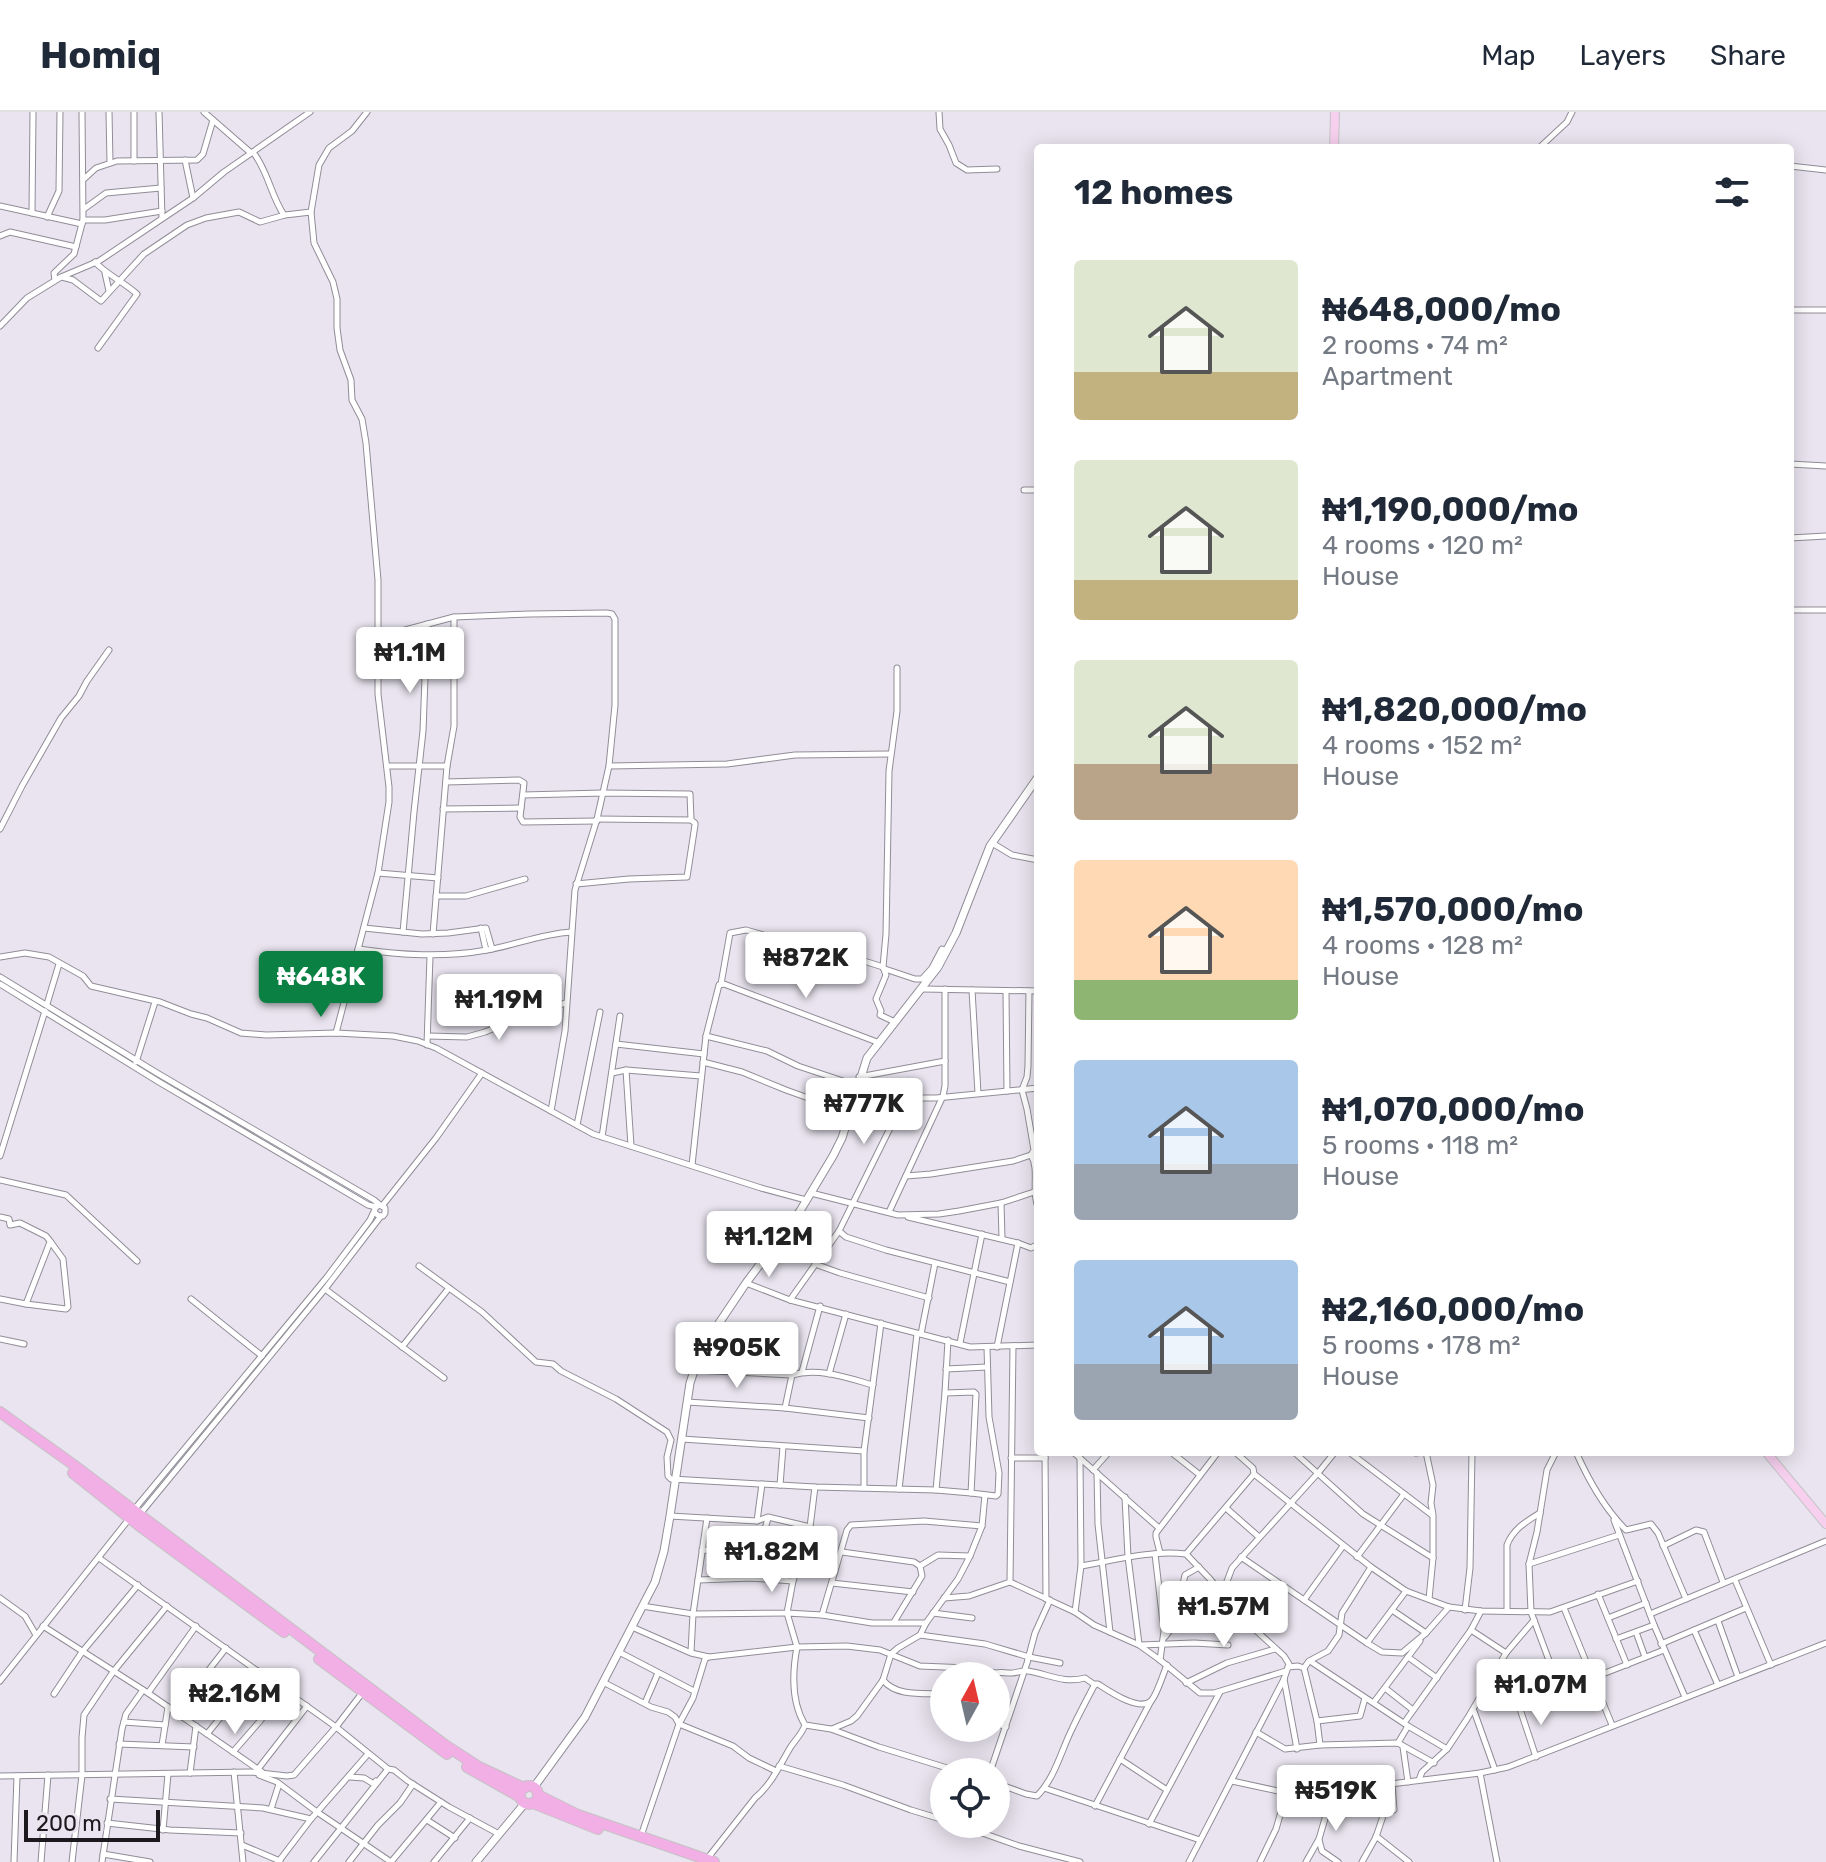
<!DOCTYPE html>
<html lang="en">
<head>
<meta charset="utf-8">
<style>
  :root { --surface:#fff; --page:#f2f2f3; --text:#1f2937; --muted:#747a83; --line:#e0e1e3; --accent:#0b8043 }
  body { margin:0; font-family:Rubik,sans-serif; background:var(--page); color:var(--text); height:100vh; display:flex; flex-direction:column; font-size:30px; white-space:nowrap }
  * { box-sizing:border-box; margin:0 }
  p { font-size:26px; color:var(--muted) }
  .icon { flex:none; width:44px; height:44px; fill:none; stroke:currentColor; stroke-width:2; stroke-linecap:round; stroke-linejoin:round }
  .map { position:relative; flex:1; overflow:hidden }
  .panel { position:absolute; left:1034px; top:32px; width:760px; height:1312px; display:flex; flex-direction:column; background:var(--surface); border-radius:8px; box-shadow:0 4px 20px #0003 }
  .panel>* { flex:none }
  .needle { width:52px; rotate:8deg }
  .buttons { position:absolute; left:930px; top:1550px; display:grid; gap:16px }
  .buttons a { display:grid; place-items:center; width:80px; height:80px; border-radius:50%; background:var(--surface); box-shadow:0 4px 20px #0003; font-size:40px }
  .scale { position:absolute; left:24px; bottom:20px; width:136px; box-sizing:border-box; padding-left:8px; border:4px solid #1b191d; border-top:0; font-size:22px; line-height:28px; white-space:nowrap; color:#1b191d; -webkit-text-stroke:6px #e9e4ef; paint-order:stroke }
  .price { position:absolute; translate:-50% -68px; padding:0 18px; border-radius:8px; background:#fff; color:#222; font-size:26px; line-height:52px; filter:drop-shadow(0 2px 4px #0008) }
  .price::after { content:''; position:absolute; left:50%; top:48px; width:24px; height:18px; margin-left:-12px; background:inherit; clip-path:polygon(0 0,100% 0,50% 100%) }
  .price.selected { background:var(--accent); color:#fff }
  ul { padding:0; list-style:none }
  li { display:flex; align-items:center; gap:24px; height:200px; padding:0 40px }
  li span { display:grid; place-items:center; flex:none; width:224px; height:160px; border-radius:8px; color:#555 }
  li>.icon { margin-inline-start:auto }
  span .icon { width:96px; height:96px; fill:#fffc; stroke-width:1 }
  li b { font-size:34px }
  h2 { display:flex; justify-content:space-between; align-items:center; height:96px; padding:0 40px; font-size:34px }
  header { display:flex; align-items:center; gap:48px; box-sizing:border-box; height:112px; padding:0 40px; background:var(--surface); border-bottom:2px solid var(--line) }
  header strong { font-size:38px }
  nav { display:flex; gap:44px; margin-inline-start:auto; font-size:28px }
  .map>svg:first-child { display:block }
</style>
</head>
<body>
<header>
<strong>Homiq</strong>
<nav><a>Map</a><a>Layers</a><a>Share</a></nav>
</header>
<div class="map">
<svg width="1826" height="1750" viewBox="0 0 1826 1750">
  <rect width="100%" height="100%" fill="#e9e4ef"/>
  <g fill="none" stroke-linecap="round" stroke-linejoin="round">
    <defs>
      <g id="street">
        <path d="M109 0 110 50"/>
        <path d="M134 0V49"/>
        <path d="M159 0 162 106"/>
        <path d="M204 0 251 41"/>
        <path d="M939 0 940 17 949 33 956 51 967 58 997 57"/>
        <path d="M1539 36 1567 10 1572 0"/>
        <path d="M253 40C268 59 271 84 284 103"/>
        <path d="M185 48 193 86"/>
        <path d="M1790 54 1826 58"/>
        <path d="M84 67 96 56 117 49 197 48 203 42 213 8"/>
        <path d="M0 94 82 112"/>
        <path d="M84 97 106 81 161 76"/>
        <path d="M32 101 33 0"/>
        <path d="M47 105 59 79 60 0"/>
        <path d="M83 108H105L162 99"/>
        <path d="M0 124 10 120 76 135"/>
        <path d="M95 150C107 163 124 170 137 182L98 236"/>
        <path d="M105 161 109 179"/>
        <path d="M62 165 73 168 101 189 144 142 187 113 206 106 239 100 260 110 285 103 311 100"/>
        <path d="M55 168 54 161 74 142 83 108 82 0"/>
        <path d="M1790 198H1826"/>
        <path d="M0 214 27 186 61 165 99 149 193 86 224 60 310 0"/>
        <path d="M1790 352 1826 354"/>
        <path d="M1024 378H1038"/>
        <path d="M1790 426 1826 424"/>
        <path d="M1790 498H1826"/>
        <path d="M379 525 454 505 530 502 607 501 612 502 615 507V593L609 654 597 707 575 778 565 919 551 999"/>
        <path d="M387 654H447"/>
        <path d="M609 654 727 652 795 643 890 642"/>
        <path d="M446 670 519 668 524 671 520 705 523 710 597 709"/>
        <path d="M523 683 603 681 690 682 691 708 695 711V713L687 765 629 767 576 772"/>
        <path d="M443 697 521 696"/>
        <path d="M597 707 691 708"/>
        <path d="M0 717 22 674 61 606 79 584 87 569 109 538"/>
        <path d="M992 731 1012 743 1038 748"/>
        <path d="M378 761 438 766"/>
        <path d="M436 784H466L525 767"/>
        <path d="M364 816 422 822 448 821 486 816 492 837"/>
        <path d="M481 816 486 838"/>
        <path d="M403 820 414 700 423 619 427 512"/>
        <path d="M433 822 447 654 454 614V505"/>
        <path d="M358 837C401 843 443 846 487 838 515 833 542 822 571 820"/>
        <path d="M0 845 25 841 49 845 83 864 91 874 160 890 191 902 207 906 241 921 266 923 336 921 393 924 418 929 436 936 593 1022 761 1076 806 1088"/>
        <path d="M885 857 915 867H922L932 856 942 837 947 839"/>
        <path d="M0 865 157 961 374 1088 380 1093"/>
        <path d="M0 872 159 970 368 1093 376 1095"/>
        <path d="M721 872 730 821 746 818 784 829 826 837 883 855"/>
        <path d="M923 877 1038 879"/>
        <path d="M972 878 978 981"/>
        <path d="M1006 879 1007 979"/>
        <path d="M47 892 59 852"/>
        <path d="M895 910 880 903 881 899 876 887 886 863 883 855 886 822 889 659 897 599V556"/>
        <path d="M336 921 378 761 389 690V675L378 582V468L366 331 362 307 352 288 351 268 340 238 337 216V187L333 170 314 131 311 100 319 53 329 36 352 19 367 0"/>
        <path d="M428 924 467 925 485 920 536 899 566 891"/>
        <path d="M706 924 767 939 798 954 858 974"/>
        <path d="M616 932 704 942"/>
        <path d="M427 933 430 844"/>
        <path d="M136 950 155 890"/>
        <path d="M703 950 742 960 786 978 850 1001"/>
        <path d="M626 958 631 1034"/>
        <path d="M612 961 626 958 701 964"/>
        <path d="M859 965 945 949"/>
        <path d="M852 996 874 997 922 986H936L1038 976"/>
        <path d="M577 1013 600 900"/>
        <path d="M602 1025 620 904"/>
        <path d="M1031 1043C1040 1058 1031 1079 1038 1095"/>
        <path d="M0 1044 45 899"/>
        <path d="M692 1053 706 924 719 873 724 872 877 930"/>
        <path d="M906 1064 931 1062 1013 1049 1031 1043 1034 1038 1027 997 1022 978 1027 965 1028 954 1029 879"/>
        <path d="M0 1068 66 1083 137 1149"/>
        <path d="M811 1081 898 1103 939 1102 959 1099 1001 1091 1034 1080"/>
        <path d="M1001 1091 1002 1126"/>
        <path d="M382 1094 436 1026 482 961"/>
        <path d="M889 1100 943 984 945 974V877"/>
        <path d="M0 1105 9 1107 10 1113 20 1111 46 1124 50 1129 63 1147 68 1195 66 1197 26 1192"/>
        <path d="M908 1105 1018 1131 1031 1136 1038 1132"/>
        <path d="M839 1119 846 1125 886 1138 1010 1170"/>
        <path d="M815 1152 840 1161 929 1186"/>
        <path d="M419 1154 482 1200 536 1250 553 1252 561 1259 616 1287 667 1320 671 1328 667 1345 668 1364 671 1367 815 1375 936 1378 971 1381 976 1282 974 1280 945 1281"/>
        <path d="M746 1171 790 1188 970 1235 1038 1233"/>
        <path d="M325 1177 444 1266"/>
        <path d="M0 1187 26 1192 50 1130"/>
        <path d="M191 1187 262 1244"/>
        <path d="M790 1188 839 1119 903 990"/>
        <path d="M921 1222 935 1151"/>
        <path d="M0 1227 24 1232"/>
        <path d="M960 1231 982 1122"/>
        <path d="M402 1235 449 1176"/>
        <path d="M997 1235 1018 1131"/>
        <path d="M946 1257 987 1255"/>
        <path d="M695 1258 792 1263"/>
        <path d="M802 1260 820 1194"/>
        <path d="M829 1262 846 1202"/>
        <path d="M687 1290 785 1296 869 1306"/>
        <path d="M785 1296 792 1263C818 1255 848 1266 873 1273"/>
        <path d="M682 1327 864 1339"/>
        <path d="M1045 1340 1046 1487"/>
        <path d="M1073 1340 1159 1416"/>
        <path d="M1171 1340 1200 1363"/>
        <path d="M1235 1340 1253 1356 1254 1362 1371 1455 1406 1479 1449 1495 1481 1499 1550 1500 1638 1469"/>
        <path d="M1294 1340 1363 1402 1433 1446"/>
        <path d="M1349 1340 1432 1403"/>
        <path d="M1412 1340 1416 1341 1423 1340"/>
        <path d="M1426 1340 1433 1373 1431 1391 1433 1403V1446L1429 1487"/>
        <path d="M1556 1340 1547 1358 1537 1420 1529 1452 1531 1500 1560 1578"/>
        <path d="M1576 1340C1588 1367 1605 1397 1626 1418L1651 1412 1658 1421 1686 1487"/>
        <path d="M1011 1346H1045"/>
        <path d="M1093 1358 1109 1340"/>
        <path d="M1097 1361 1098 1412 1110 1520"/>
        <path d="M780 1373 783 1335"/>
        <path d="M864 1376V1339L881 1211"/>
        <path d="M899 1377 917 1222"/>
        <path d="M936 1378 945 1281 948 1228"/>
        <path d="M971 1381 996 1384 998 1382 999 1361 989 1305 987 1235"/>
        <path d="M1125 1385 1128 1445 1139 1532"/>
        <path d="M1226 1396 1259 1425"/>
        <path d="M133 1399 327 1165 370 1108 376 1095 380 1093 385 1096V1101L383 1104H379L375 1101"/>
        <path d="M140 1402 325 1177 381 1104"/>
        <path d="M670 1404 757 1409 768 1405 810 1415"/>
        <path d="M1614 1408 1654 1513 1685 1585"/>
        <path d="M757 1409 762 1372"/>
        <path d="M1663 1434 1696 1418 1704 1420 1723 1470"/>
        <path d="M702 1438 757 1442"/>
        <path d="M842 1440 914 1450 920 1454"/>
        <path d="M1160 1441 1156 1425V1421L1218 1340"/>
        <path d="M1155 1442 1164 1519 1160 1548"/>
        <path d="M1186 1442 1254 1362"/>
        <path d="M1241 1445 1367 1531 1382 1540 1402 1541 1426 1521"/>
        <path d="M1357 1445 1404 1382"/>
        <path d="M99 1446 336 1615 388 1657 394 1658 408 1669 449 1695 499 1722"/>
        <path d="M1529 1452 1619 1423"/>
        <path d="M920 1454 938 1443 970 1444"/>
        <path d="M1081 1454C1116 1448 1151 1438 1186 1442L1210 1467 1239 1503 1284 1544 1289 1552 1284 1567 1189 1750"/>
        <path d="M752 1466 768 1406"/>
        <path d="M698 1468 752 1466 793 1469"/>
        <path d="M1735 1468 1771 1553"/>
        <path d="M1010 1470 1013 1234"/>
        <path d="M832 1471 913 1480"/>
        <path d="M1223 1480 1232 1456 1318 1361 1335 1340"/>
        <path d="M1598 1482 1627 1553"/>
        <path d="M0 1486 25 1504 36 1523"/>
        <path d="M944 1486 969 1484 1010 1470 1075 1500 1094 1513 1139 1533 1160 1548 1200 1581H1214L1286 1559"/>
        <path d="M1304 1488 1343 1434"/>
        <path d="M642 1494 693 1502 787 1501 793 1469 810 1415 815 1375"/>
        <path d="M1564 1496 1612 1613"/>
        <path d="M1392 1498 1426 1521"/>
        <path d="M1465 1498 1470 1456 1472 1340"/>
        <path d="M1507 1499V1433C1513 1417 1527 1409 1540 1401"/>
        <path d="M1075 1500 1081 1454 1080 1346"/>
        <path d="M933 1501 972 1506"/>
        <path d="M1650 1502 1826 1429"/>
        <path d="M822 1503 847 1418 851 1413 924 1409 982 1414"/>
        <path d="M1608 1506 1646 1491"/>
        <path d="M1718 1509 1738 1565"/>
        <path d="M894 1510 922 1464 920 1454"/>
        <path d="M43 1514 148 1581 262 1660"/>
        <path d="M632 1515 691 1541 709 1545 797 1535 787 1501 822 1503 872 1511H926"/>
        <path d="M1471 1518 1506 1541"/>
        <path d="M1694 1518 1718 1573"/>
        <path d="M1636 1520 1645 1545"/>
        <path d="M1426 1521 1449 1495"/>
        <path d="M920 1523 985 1532 1029 1545 1060 1551"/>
        <path d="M1165 1525C1180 1507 1180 1484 1185 1463L1199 1455"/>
        <path d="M1616 1527 1654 1513"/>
        <path d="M1367 1531 1406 1479"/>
        <path d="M1661 1532 1746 1496"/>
        <path d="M1140 1533 1194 1531 1228 1533"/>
        <path d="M619 1540 694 1579"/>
        <path d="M691 1540 693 1502 707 1406"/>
        <path d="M1408 1545 1437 1566"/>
        <path d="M1310 1549 1408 1614 1447 1637"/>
        <path d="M1499 1553 1514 1579 1536 1645"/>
        <path d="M1288 1555 1298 1554 1304 1556"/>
        <path d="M1284 1567 1297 1637"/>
        <path d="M883 1568C896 1585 924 1581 944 1582"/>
        <path d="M0 1569 129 1407"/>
        <path d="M603 1570 651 1595 668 1600 675 1605 679 1612 733 1634 749 1646 776 1659"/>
        <path d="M1186 1571 1227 1551 1275 1537"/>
        <path d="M1385 1576 1413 1598"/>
        <path d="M148 1581 196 1514"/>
        <path d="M54 1582 82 1540 138 1473"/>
        <path d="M1374 1590 1420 1529"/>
        <path d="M645 1591 658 1561"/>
        <path d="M1518 1595 1664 1538"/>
        <path d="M1474 1599 1495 1658"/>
        <path d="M176 1600 226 1536"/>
        <path d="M1317 1609 1360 1604 1365 1586"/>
        <path d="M124 1610 165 1613"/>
        <path d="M996 1611 1006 1615"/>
        <path d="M1404 1611 1471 1518 1481 1499"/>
        <path d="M832 1617 851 1609 857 1604 883 1568 891 1542 898 1536 920 1523 926 1511 958 1467 970 1444 982 1414 985 1383"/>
        <path d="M1256 1620 1285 1637 1320 1633 1398 1631 1434 1651"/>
        <path d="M207 1622 258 1559"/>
        <path d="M1398 1631 1408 1614"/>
        <path d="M119 1632 194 1635"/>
        <path d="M162 1633 168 1595"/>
        <path d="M1320 1633 1317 1609 1304 1556 1309 1549 1328 1539 1339 1523 1342 1501 1371 1455"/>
        <path d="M1403 1635 1408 1670"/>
        <path d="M233 1640 260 1609 284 1577"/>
        <path d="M1120 1647 1167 1678"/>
        <path d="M779 1654 843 1673 911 1698 944 1708"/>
        <path d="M258 1657 307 1594"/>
        <path d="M234 1660 243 1750"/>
        <path d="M960 1660 879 1635 831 1617 805 1613C791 1590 792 1562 797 1535L847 1534 880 1538 920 1554 968 1556 996 1561C1001 1560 1005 1561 1009 1561 1015 1562 1021 1558 1028 1559 1048 1562 1064 1572 1085 1566L1095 1573"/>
        <path d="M990 1660 1027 1551 1035 1521 1050 1488"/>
        <path d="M190 1661 196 1614"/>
        <path d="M1480 1661 1497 1750"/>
        <path d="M259 1663 277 1670 317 1700 391 1750 441 1690"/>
        <path d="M0 1664 251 1660 287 1664 294 1663 336 1615 363 1580"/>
        <path d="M350 1665 364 1666 374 1672 376 1669"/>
        <path d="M1419 1668 1422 1660 1447 1637 1467 1607 1506 1541 1534 1508"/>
        <path d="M1232 1669 1278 1679 1317 1681 1480 1661 1508 1655 1826 1531"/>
        <path d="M996 1671 1026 1682 1037 1684C1055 1666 1061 1639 1072 1617 1079 1602 1087 1587 1095 1572H1098C1109 1579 1139 1600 1151 1589 1157 1583 1163 1562 1167 1553"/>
        <path d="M1044 1676 1200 1728"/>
        <path d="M110 1687 263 1696 311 1707"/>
        <path d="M1095 1694 1151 1589"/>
        <path d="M271 1697 279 1672"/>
        <path d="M427 1708 455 1726"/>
        <path d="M107 1711 170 1718 241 1721"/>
        <path d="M957 1712 1019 1734 1080 1750"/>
        <path d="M1149 1712 1220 1580"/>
        <path d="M163 1718 168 1662"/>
        <path d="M641 1724 679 1612 693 1586 705 1547 708 1545"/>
        <path d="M1376 1724 1409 1750"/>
        <path d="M1319 1728 1322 1739 1338 1750"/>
        <path d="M242 1733 280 1749"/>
        <path d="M103 1742 150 1750"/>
        <path d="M707 1747 755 1686C771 1673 780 1653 790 1636 795 1628 802 1622 805 1613"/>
        <path d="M279 1749 311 1707 368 1642"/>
        <path d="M14 1750 17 1664"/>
        <path d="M41 1750 48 1663"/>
        <path d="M72 1750 82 1663V1626L84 1603 113 1560 167 1494"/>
        <path d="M102 1750 122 1617 126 1602 143 1578"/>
        <path d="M314 1750 388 1657"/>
        <path d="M349 1750 378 1713 400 1691 413 1672"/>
        <path d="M434 1750 470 1706"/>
        <path d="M1260 1750 1276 1717 1287 1679"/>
        <path d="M1306 1750 1319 1727 1333 1679"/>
        <path d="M1362 1750 1376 1725 1383 1704 1386 1700 1394 1698 1392 1672"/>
      </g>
      <g id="secondary">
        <path d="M534 1675 585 1605 655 1470 664 1439 670 1404 690 1271 701 1238 746 1171 800 1099 833 1044 842 1026 867 946 938 855 956 821 990 734 1038 665"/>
        <path d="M476 1750 525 1691"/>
      </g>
      <g id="primary">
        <path d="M1334 36 1335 0"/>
        <path d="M1766 1340 1826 1412"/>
      </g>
      <g id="highway">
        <path d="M0 1300 71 1351 445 1633 479 1655 524 1676"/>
        <path d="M73 1361 141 1415 284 1520"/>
        <path d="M319 1547 447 1642"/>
        <path d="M467 1655 520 1685"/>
        <circle cx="529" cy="1683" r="9"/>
        <path d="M538 1683 578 1703 714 1750"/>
        <path d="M533 1691 598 1717"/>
      </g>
    </defs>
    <use href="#street" stroke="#918d97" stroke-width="7"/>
    <use href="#secondary" stroke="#918d97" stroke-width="9"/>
    <use href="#primary" stroke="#c4c3c4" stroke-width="10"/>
    <use href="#highway" stroke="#c4c3c4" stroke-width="12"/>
    <use href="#street" stroke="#fff" stroke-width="5"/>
    <use href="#secondary" stroke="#fff" stroke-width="7"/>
    <use href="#primary" stroke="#f7cfef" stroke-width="8"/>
    <use href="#highway" stroke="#f1afe5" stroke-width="10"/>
  </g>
</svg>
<div class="buttons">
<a><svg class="needle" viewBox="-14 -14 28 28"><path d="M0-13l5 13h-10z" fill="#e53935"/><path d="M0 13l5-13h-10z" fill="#747a83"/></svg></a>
<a><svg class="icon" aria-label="locate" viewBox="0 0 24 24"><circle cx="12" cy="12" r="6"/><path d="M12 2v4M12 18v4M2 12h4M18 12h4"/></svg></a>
</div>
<div class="scale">200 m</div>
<b class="price" style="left:410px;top:583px">₦1.1M</b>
<b class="price" style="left:806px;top:888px">₦872K</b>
<b class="price selected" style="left:321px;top:907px">₦648K</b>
<b class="price" style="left:499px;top:930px">₦1.19M</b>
<b class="price" style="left:864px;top:1034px">₦777K</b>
<b class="price" style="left:769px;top:1167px">₦1.12M</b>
<b class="price" style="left:737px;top:1278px">₦905K</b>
<b class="price" style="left:772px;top:1482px">₦1.82M</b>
<b class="price" style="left:1224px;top:1537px">₦1.57M</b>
<b class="price" style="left:1541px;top:1615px">₦1.07M</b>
<b class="price" style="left:235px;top:1624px">₦2.16M</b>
<b class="price" style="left:1336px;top:1721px">₦519K</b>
<section class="panel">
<h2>12 homes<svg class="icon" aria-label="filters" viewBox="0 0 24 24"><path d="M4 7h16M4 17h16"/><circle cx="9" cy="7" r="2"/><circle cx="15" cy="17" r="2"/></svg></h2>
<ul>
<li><span style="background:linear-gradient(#dfe7d0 70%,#c2b280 0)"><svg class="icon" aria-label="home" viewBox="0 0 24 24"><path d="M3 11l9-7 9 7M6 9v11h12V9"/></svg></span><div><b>₦648,000/mo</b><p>2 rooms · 74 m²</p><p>Apartment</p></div></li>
<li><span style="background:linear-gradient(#dfe7d0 75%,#c2b280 0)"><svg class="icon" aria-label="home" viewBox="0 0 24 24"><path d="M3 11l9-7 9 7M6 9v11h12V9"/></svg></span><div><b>₦1,190,000/mo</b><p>4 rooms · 120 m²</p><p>House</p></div></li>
<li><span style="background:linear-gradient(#dfe7d0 65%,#b9a48a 0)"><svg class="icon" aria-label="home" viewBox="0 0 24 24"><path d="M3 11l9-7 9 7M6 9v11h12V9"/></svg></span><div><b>₦1,820,000/mo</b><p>4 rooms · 152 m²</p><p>House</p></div></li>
<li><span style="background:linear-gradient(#ffd9b3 75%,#8fb573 0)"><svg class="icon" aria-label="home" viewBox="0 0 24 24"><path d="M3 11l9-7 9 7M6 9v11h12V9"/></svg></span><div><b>₦1,570,000/mo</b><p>4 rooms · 128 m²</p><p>House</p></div></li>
<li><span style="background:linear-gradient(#a9c7e8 65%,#9aa5b1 0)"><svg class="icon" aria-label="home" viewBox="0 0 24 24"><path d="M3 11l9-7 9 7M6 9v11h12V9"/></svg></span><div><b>₦1,070,000/mo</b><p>5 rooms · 118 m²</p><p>House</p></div></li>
<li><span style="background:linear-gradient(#a9c7e8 65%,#9aa5b1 0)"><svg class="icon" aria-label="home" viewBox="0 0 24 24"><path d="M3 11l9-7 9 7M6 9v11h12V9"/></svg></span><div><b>₦2,160,000/mo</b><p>5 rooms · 178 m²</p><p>House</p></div></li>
</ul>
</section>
</div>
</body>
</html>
